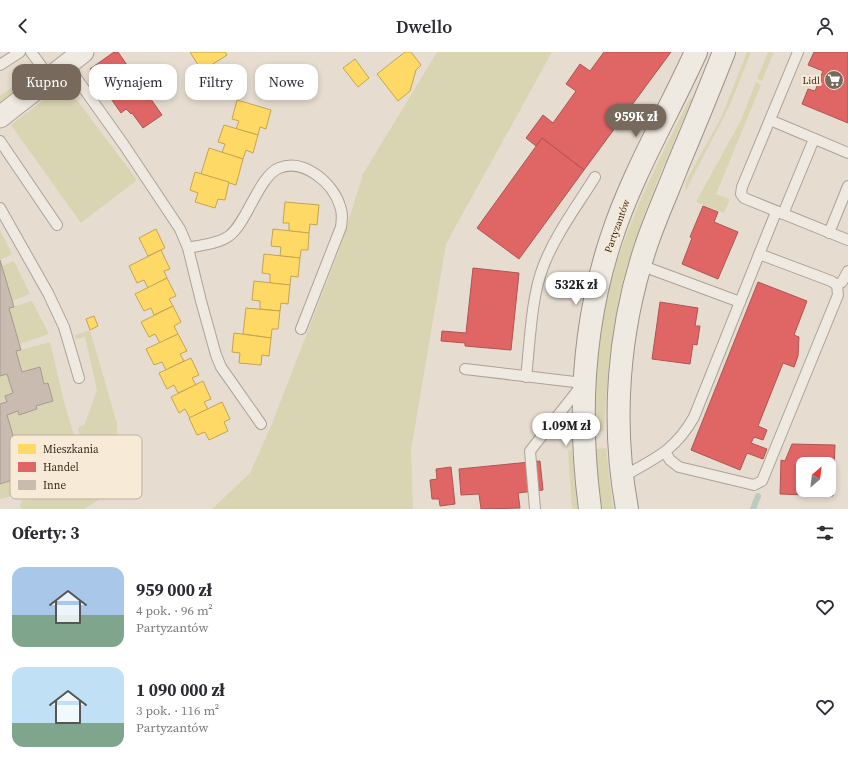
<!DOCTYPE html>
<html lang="pl">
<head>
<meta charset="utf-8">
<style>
  :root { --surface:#fff; --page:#f7f7f7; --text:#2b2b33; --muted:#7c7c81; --accent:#78695d }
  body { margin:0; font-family:"Source Serif 4",serif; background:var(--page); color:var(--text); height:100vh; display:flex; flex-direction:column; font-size:15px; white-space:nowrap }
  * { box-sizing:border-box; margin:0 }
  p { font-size:13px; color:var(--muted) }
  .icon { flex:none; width:22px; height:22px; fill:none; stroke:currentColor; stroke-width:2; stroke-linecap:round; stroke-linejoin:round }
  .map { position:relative; height:457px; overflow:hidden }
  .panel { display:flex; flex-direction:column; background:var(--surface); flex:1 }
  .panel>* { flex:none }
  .guide { position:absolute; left:12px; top:12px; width:400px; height:36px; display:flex; gap:8px }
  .needle { width:26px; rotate:28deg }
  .controls { position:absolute; left:796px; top:405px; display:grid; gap:8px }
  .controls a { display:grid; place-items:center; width:40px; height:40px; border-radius:8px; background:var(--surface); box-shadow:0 2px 6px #0003; font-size:20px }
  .price { position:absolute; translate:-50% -34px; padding:0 9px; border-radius:14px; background:#fff; color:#222; font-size:13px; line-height:26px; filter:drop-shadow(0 1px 2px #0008) }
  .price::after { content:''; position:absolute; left:50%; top:24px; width:12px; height:9px; margin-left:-6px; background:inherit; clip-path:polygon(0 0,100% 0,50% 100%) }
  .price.on { background:var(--accent); color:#fff }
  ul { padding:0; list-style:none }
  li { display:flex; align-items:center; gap:12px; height:100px; padding:0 12px }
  li span { display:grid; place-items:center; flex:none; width:112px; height:80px; border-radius:12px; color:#555 }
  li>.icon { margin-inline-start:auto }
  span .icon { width:48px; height:48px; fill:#fffc; stroke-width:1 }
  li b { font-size:17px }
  h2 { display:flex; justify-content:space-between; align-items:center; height:48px; padding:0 12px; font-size:17px }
  .chip { padding:0 14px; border-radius:12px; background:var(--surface); box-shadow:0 2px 6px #0003; font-size:14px; line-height:36px }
  .chip.on { background:var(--accent); color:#fff }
  header { display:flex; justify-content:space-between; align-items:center; height:52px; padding:0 12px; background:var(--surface); font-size:18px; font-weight:600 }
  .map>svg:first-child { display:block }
</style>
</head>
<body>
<header><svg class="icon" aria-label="back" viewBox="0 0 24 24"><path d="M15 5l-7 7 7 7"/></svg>Dwello<svg class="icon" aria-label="person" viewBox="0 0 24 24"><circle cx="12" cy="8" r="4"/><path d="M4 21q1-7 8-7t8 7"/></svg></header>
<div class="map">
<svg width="848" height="457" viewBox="0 0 848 457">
  <rect width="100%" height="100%" fill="#e6ddd0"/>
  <g fill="#d9d5b2">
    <path d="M437 0H552L446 192 411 398 413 457H212L250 421 271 374 341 193 363 122Z"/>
    <path d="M747 0H751L730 53 685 140 686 129 721 66Z"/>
    <path d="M768 0H774L762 29 757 27Z"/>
    <path d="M31 18 29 30 0 52V44L28 24Z"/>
    <path d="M756 30 761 33 716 142 730 147 724 161 696 150 741 68Z"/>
    <path d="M63 33 67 35 137 128 81 171 11 73Z"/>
    <path d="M690 46 692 47C668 105 640 164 624 226 611 276 607 328 604 379L595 378C595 345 596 311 601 278 613 195 653 120 690 46Z"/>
    <path d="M0 178 12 202 0 208Z"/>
    <path d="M14 209 30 242 12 249 2 214Z"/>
    <path d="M32 249 49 282 20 292 9 256Z"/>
    <path d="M90 278 117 372V405L110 441 84 457H22L19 453 22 451 21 449 75 432 85 424 87 409 78 377 81 373 84 374 97 338 85 285 76 287 75 283Z"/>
    <path d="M50 290 64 350 77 393 82 421 74 428 0 447V432L25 424 7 363 18 359 19 363 37 358 36 354 53 349 48 331 44 332 40 315 22 320 16 299Z"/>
    <path d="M7 322 13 341 5 344 7 350 0 352V324Z"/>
    <path d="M606 396 613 457H601L596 421V397Z"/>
    <path d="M572 397 578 457H572L568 399Z"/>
  </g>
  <g fill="#ffd966" stroke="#c4a451">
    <path d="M190 0H225L227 3 202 19Z"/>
    <path d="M405 0H411L421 13 416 18 410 39 398 49 377 22Z"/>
    <path d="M355 7 369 26 358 35 343 16Z"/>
    <path d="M237 48 271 58 266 77 260 75 258 83 236 77 239 69 232 67Z"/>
    <path d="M224 73 258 83 253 101 246 98 243 107 222 101 225 92 218 90Z"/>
    <path d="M209 96 243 107 236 133 201 122Z"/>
    <path d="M195 120 229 130 225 148 218 147 215 156 195 150 198 141 190 138Z"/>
    <path d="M285 150 319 153 317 173 310 172 309 181 289 179V171H283Z"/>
    <path d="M156 177 165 196 148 204 139 186Z"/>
    <path d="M273 177 309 181 308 198H301L300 206 280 204 281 195 271 194Z"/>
    <path d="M161 198 170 217 164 219 167 226 148 236 144 228 137 231 129 214Z"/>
    <path d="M264 202 300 206 298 225 291 224 290 233 270 231V222L262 221Z"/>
    <path d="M167 226 176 244 169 247 173 254 154 263 151 256 144 259 135 242Z"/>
    <path d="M254 229 290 233 288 252 281 251 280 259 260 257V249L252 248Z"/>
    <path d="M173 254 181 270 174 274 178 282 160 291 155 282 149 285 141 270Z"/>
    <path d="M246 256 280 259 278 277H272L271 286 243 282Z"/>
    <path d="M94 264 98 274 90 278 86 267Z"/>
    <path d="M234 281 271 286 269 304 262 303 261 313 239 311 240 301 232 300Z"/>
    <path d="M178 282 187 299 180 302 184 309 166 318 162 310 154 313 146 297Z"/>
    <path d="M191 306 199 323 192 326 196 333 178 341 174 333 167 337 159 321Z"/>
    <path d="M203 329 211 347 204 350 208 357 190 366 185 357 179 361 171 345Z"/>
    <path d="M222 350 230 367 224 370 228 379 209 388 205 380 197 383 189 366Z"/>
  </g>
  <g fill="#e06666" stroke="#af5451" fill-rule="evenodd">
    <path d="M114 0H118L162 63 143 76 132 61 131 62 126 57 121 61 90 17Z"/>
    <path d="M604 0H671L584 118 542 86 536 94 526 86 543 63 553 71 576 39 566 32 580 12 590 19Z"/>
    <path d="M814 0H848V71L802 52 808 37 815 39 823 19 808 13Z"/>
    <path d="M542 86 584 118 519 207 477 176Z"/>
    <path d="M703 154 718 160 714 170 738 180 718 227 682 212 692 186 690 185Z"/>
    <path d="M473 216 519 221 511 298 465 294V291L441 289 442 279 466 281Z"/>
    <path d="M758 230 807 249 794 283 799 285 798 304 794 315 783 311 758 374 767 378 763 388 754 385 751 391 767 397 763 407 747 401 740 418 691 398Z"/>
    <path d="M660 250 698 256 695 274H700L697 293 693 292 690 312 652 307Z"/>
    <path d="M792 392 835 393 833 444 780 442 781 408 785 409ZM803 412H829V438H803Z"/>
    <path d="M540 409 543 438 518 441 520 456 481 457 479 442 461 443 459 417Z"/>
    <path d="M451 415 455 452 440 454 439 447H432L430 428 437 427 436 417Z"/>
  </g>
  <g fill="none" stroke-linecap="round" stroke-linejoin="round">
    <path stroke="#bacbbf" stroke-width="6" d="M753 457 758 444"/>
  </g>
  <path fill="#cabbb0" stroke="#a7998f" d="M0 208 14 255 9 256 21 298 16 299 22 320 40 315 44 332 48 331 53 349 36 354 37 357 19 363 18 359 7 363 25 424 0 432V352L7 350 5 344 13 341 7 322 0 324Z"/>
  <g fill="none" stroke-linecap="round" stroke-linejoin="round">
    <defs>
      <g id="lane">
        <path d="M31 0 50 26"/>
        <path d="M798 0 742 135 741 142 744 146 848 188"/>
        <path d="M0 13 20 0"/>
        <path d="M67 13 124 93 180 177 188 196 201 249 216 303 221 315 261 372"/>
        <path d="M770 68 848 101"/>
        <path d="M0 89 57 173"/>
        <path d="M0 156 48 241 64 275 79 326"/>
        <path d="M783 162 814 87"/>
        <path d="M829 181 848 134"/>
        <path d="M188 196C201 193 218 192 229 184 247 171 259 124 279 116 304 106 333 131 340 154 343 161 342 168 341 175L301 277"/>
        <path d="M640 213 740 250"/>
        <path d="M837 233 842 230 848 219"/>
        <path d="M465 317 583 331"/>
        <path d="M526 325C530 291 531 246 543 215 555 183 577 154 595 125"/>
        <path d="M665 400 670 408 679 415 754 433 762 429 838 243 837 233 831 229 759 202"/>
        <path d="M622 425C654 407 675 399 694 365L776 160"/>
        <path d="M535 457 530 399 581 334"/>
      </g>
      <path id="street" d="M0 65 83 0"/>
      <g id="secondary">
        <path d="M590 457C578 366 582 275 611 187 632 122 668 62 696 0"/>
        <path d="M627 457C611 370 618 278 646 194 655 167 667 141 677 115 693 77 709 38 724 0"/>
      </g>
    </defs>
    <use href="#lane" stroke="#aca298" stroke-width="12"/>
    <use href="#street" stroke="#aca298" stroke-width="23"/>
    <use href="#secondary" stroke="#9b9288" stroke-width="24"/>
    <use href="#lane" stroke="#eee9e1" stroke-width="10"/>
    <use href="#street" stroke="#eee9e1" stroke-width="21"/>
    <use href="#secondary" stroke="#eee9e1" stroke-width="22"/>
  </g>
  <defs>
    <symbol id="supermarket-disc" viewBox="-11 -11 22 22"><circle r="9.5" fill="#78695d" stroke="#f7ead6"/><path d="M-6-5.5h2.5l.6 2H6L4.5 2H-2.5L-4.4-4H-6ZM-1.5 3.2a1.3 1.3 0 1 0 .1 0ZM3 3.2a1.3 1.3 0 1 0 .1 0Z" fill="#fff"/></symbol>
  </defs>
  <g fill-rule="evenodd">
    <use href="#supermarket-disc" x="823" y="17" width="22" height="22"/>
  </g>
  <g text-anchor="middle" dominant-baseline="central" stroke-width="4" stroke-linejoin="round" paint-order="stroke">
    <g font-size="10" fill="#3c2a1f" stroke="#f7ead6" text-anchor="end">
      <text x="820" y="28">Lidl</text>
    </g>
    <g font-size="10" fill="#3c2a1f" stroke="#f7ead6">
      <text transform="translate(617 174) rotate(-70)">Partyzantów</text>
    </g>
  </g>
  <rect x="10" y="383" width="132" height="64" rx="6" fill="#f7ead6" stroke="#bfb09f" stroke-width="1"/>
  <rect x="18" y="392" width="18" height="10" fill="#ffd966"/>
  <rect x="18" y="410" width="18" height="10" fill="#e06666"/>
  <rect x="18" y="428" width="18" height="10" fill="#cabbb0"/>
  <g font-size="11" fill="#3c2a1f">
    <text x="43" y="401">Mieszkania</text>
    <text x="43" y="419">Handel</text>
    <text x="43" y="437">Inne</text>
  </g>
</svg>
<div class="controls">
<a><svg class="needle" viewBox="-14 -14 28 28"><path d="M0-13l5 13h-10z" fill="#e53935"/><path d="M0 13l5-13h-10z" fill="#7c7c81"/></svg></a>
</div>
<b class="price on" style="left:636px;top:86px">959K zł</b>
<b class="price" style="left:576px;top:254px">532K zł</b>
<b class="price" style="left:566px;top:395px">1.09M zł</b>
<div class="guide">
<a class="chip on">Kupno</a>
<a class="chip">Wynajem</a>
<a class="chip">Filtry</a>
<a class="chip">Nowe</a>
</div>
</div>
<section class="panel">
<h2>Oferty: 3<svg class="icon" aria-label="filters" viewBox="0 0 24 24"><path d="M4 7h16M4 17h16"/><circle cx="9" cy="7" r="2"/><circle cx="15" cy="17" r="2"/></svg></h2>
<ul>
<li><span style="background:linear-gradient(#a9c7e8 60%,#7fa58c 0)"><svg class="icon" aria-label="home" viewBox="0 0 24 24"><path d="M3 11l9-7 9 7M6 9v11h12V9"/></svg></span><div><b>959 000 zł</b><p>4 pok. · 96 m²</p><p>Partyzantów</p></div><svg class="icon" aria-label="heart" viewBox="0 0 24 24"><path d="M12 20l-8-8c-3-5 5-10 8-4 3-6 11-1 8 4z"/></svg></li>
<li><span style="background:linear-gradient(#bfe0f5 70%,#7fa58c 0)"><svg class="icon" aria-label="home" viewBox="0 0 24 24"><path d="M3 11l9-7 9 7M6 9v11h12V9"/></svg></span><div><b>1 090 000 zł</b><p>3 pok. · 116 m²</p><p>Partyzantów</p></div><svg class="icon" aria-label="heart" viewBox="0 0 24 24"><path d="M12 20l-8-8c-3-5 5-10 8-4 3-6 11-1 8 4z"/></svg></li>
</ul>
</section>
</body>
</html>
